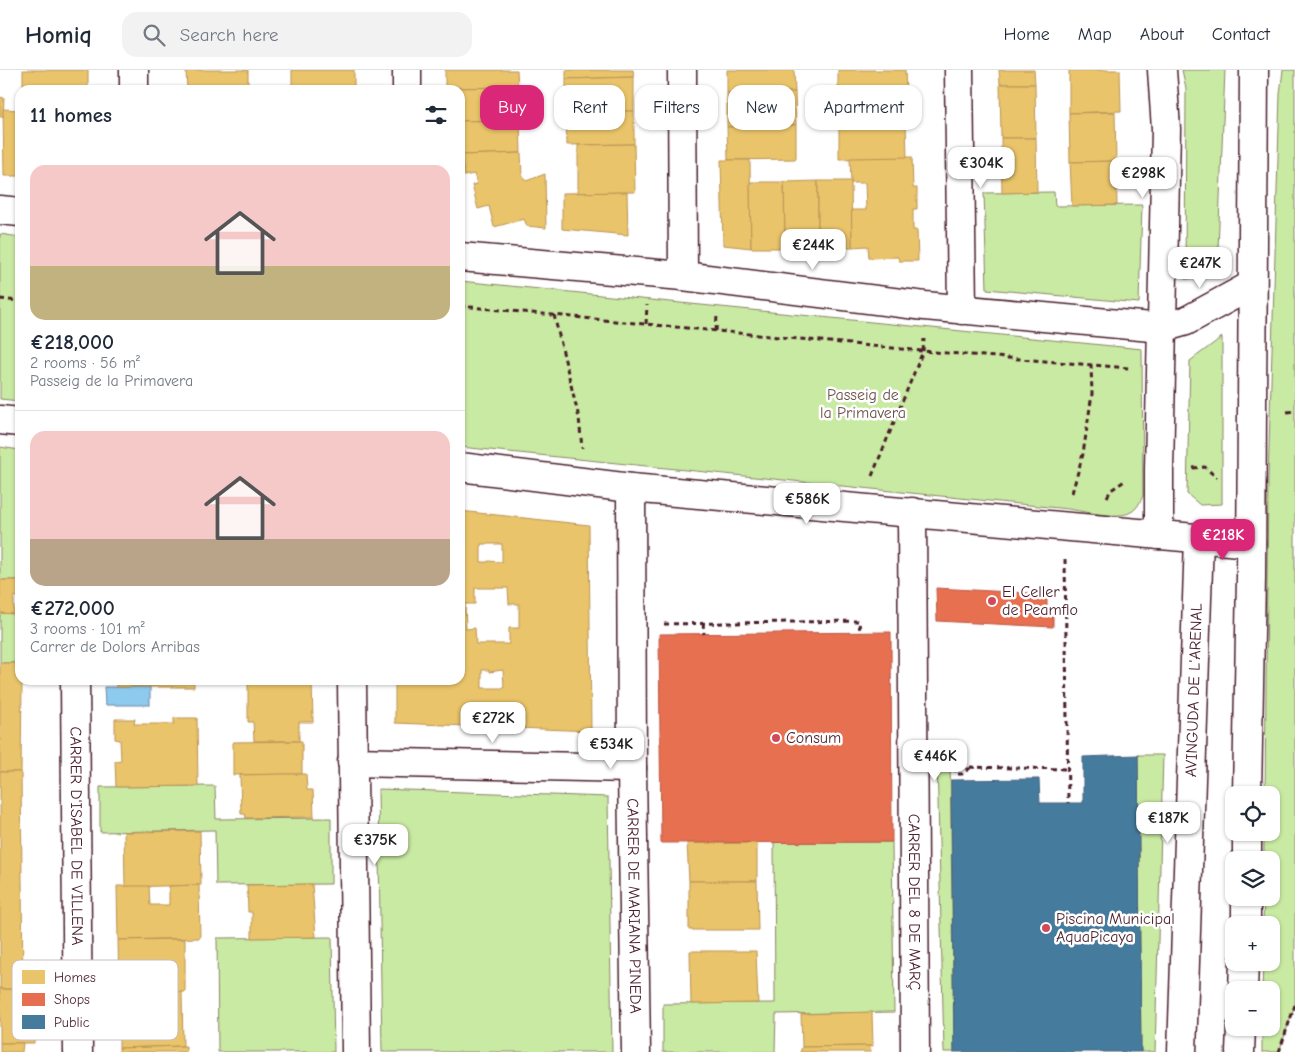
<!DOCTYPE html>
<html lang="en">
<head>
<meta charset="utf-8">
<style>
  :root { --surface:#fff; --page:#f2f2f3; --text:#1f2937; --muted:#747a83; --line:#e0e1e3; --accent:#db2777 }
  body { margin:0; font-family:"Comic Neue",sans-serif; background:var(--page); color:var(--text); height:100vh; display:flex; flex-direction:column; font-size:19px; white-space:nowrap }
  * { box-sizing:border-box; margin:0 }
  p { font-size:16px; color:var(--muted) }
  .icon { flex:none; width:28px; height:28px; fill:none; stroke:currentColor; stroke-width:2; stroke-linecap:round; stroke-linejoin:round }
  .map { position:relative; flex:1; overflow:hidden }
  .side { position:absolute; left:15px; top:15px; width:450px; height:600px; display:flex; flex-direction:column; background:var(--surface); border-radius:15px; box-shadow:0 1px 4px #0004 }
  .side>* { flex:none }
  .banner { position:absolute; left:480px; top:15px; width:475px; height:45px; display:flex; gap:10px }
  .tools { position:absolute; left:1225px; top:716px; display:grid; gap:10px }
  .tools a { display:grid; place-items:center; width:55px; height:55px; border-radius:10px; background:var(--surface); box-shadow:0 1px 4px #0004; font-size:25px }
  .price { position:absolute; translate:-50% -42px; padding:0 11px; border-radius:10px; background:#fff; color:#222; font-size:16px; line-height:32px; filter:drop-shadow(0 1px 2px #0008) }
  .price::after { content:''; position:absolute; left:50%; top:30px; width:15px; height:11px; margin-left:-8px; background:inherit; clip-path:polygon(0 0,100% 0,50% 100%) }
  .price.on { background:var(--accent); color:#fff }
  ul { padding:0; list-style:none }
  li { display:grid; align-content:center; gap:10px; height:265px; padding:0 15px }
  li+li { border-top:1px solid var(--line) }
  li span { display:grid; place-items:center; height:155px; border-radius:15px; color:#555 }
  li>.icon { margin-inline-start:auto }
  span .icon { width:90px; height:90px; fill:#fffc; stroke-width:1 }
  li b { font-size:21px }
  h2 { display:flex; justify-content:space-between; align-items:center; height:60px; padding:0 15px; font-size:21px }
  .chip { padding:0 18px; border-radius:15px; background:var(--surface); box-shadow:0 1px 4px #0004; font-size:18px; line-height:45px }
  .chip.on { background:var(--accent); color:#fff }
  header { display:flex; align-items:center; gap:30px; box-sizing:border-box; height:70px; padding:0 25px; background:var(--surface); border-bottom:1px solid var(--line) }
  header strong { font-size:24px }
  nav { display:flex; gap:28px; margin-inline-start:auto; font-size:18px }
  .search { width:350px; height:45px; background:var(--page); display:flex; align-items:center; gap:12px; box-sizing:border-box; padding:0 18px; border-radius:15px; color:var(--muted); font-size:19px }
  .map>svg:first-child { display:block }
</style>
</head>
<body>
<header>
<strong>Homiq</strong>
<div class="search"><svg class="icon" aria-label="search" viewBox="0 0 24 24"><circle cx="10" cy="10" r="6"/><path d="M15 15l6 6"/></svg>Search here</div>
<nav><a>Home</a><a>Map</a><a>About</a><a>Contact</a></nav>
</header>
<div class="map">
<svg width="1295" height="982" viewBox="0 0 1295 982">
  <rect width="100%" height="100%" fill="#fff"/>
  <filter id="ink" filterUnits="userSpaceOnUse"><feTurbulence type="fractalNoise" baseFrequency=".02" numOctaves="2"/><feDisplacementMap in="SourceGraphic" scale="10" xChannelSelector="R" yChannelSelector="G"/><feConvolveMatrix kernelMatrix="1 2 1 2 8 2 1 2 1" color-interpolation-filters="sRGB"/></filter>
  <g filter="url(#ink)">
    <g fill="#c9eaa3" stroke="#8a8467">
      <path d="M1182 0H1225L1218 180C1210 198 1207 208 1185 209L1186 18Z"/>
      <path d="M1283 0H1295V935L1279 982H1262V958H1271V920H1262L1263 893 1271 892V855H1263L1264 828H1271V790H1264V763L1271 762V725H1265L1268 409 1280 24Z"/>
      <path d="M1054 122 1055 136 1142 135 1139 233 987 219 984 123Z"/>
      <path d="M0 164 20 167V331L0 329Z"/>
      <path d="M460 211 1142 279 1143 426C1140 432 1137 439 1131 442 1118 450 1083 441 1068 439L460 377Z"/>
      <path d="M1222 267V434L1200 435 1187 424 1190 291Z"/>
      <path d="M0 377 20 380V510H0Z"/>
      <path d="M0 543 20 544V593H0Z"/>
      <path d="M1163 685 1155 982H1141L1138 685Z"/>
      <path d="M937 688H950L954 982H944Z"/>
      <path d="M215 716 216 749 331 748V814L216 815 215 760 100 762V717Z"/>
      <path d="M378 719 608 727 612 982H382Z"/>
      <path d="M774 772H892L894 942 776 944 775 982H663V934L775 933Z"/>
      <path d="M332 867 334 982H218L217 868Z"/>
    </g>
    <path fill="#8dcaee" stroke="#7286a0" d="M104 617H150V635H105Z"/>
    <g fill="#e9c46a" stroke="#b99257" fill-rule="evenodd">
      <rect x="23" y="0" width="65" height="20"/>
      <path d="M186 0H248V20H187Z"/>
      <rect x="292" y="0" width="62" height="20"/>
      <path d="M445 0H517L518 17 445 18Z"/>
      <path d="M566 0H633L634 7 566 9Z"/>
      <path d="M727 0H794L795 22 727 23Z"/>
      <path d="M838 0H905L906 21H838Z"/>
      <path d="M999 0H1034L1035 14H1000Z"/>
      <path d="M1069 0H1120L1121 41 1069 43Z"/>
      <path d="M634 7V41L566 42V9Z"/>
      <path d="M1000 14H1035L1036 68H1001Z"/>
      <path d="M518 17 520 50 460 51V20H445V18Z"/>
      <path d="M838 21H906V54L839 55Z"/>
      <path d="M795 22 796 55 727 57V23Z"/>
      <path d="M0 27 4 28 3 47H0Z"/>
      <path d="M3 39 20 40V106H4Z"/>
      <path d="M634 41V74L567 75 566 42Z"/>
      <path d="M1115 42 1116 91 1070 92 1069 43Z"/>
      <path d="M520 50 521 83 460 85V51Z"/>
      <path d="M906 54 907 88 839 89V55Z"/>
      <path d="M796 55V89L728 90 727 57Z"/>
      <path d="M1001 68H1036L1037 122 1002 123Z"/>
      <path d="M634 74 635 122 578 123V75Z"/>
      <path d="M521 83 522 105 526 111 545 104 546 158 527 156 524 149 494 157 489 136 478 139 472 115 477 114 474 104 464 106 462 85Z"/>
      <path d="M912 87 913 118H917V139H913V160H917L918 191H899L898 187 869 188 868 176 852 177 851 140H866L865 113H851L850 88Z"/>
      <path d="M721 90H750L751 178 723 175Z"/>
      <path d="M1116 91 1117 135 1072 136 1070 92Z"/>
      <path d="M818 111V177L785 178 784 112Z"/>
      <path d="M818 111H851L852 177H818Z"/>
      <path d="M750 112H784L785 178H751Z"/>
      <path d="M627 122 628 165 562 159V123Z"/>
      <path d="M460 441 589 455 591 661 395 653V610H460ZM481 474H502V492L488 491V492H481ZM475 518H508L509 534H519V558H509V574H476L475 558 466 559 465 534H475ZM482 600H489V602L503 600 504 618H482Z"/>
      <path d="M0 510H20V527H14V544L0 543Z"/>
      <path d="M0 593H20V610H22L21 702H0Z"/>
      <rect x="116" y="610" width="78" height="7"/>
      <path d="M248 610H312L313 652H299V671H254L253 652H248Z"/>
      <path d="M174 648H197L198 716 116 717 115 691 121 690 120 670 115 669V649H135L134 654H174Z"/>
      <path d="M302 671V704L233 705V672Z"/>
      <path d="M0 702H21L23 919H0Z"/>
      <path d="M279 704H306L307 720H313L314 747 246 748 245 744H241L240 705Z"/>
      <path d="M200 761 201 815 125 817 124 762Z"/>
      <path d="M687 773H757V811H689Z"/>
      <path d="M689 811H757L758 860H689Z"/>
      <path d="M312 814 316 867 252 868V842H248L247 815Z"/>
      <path d="M199 815 200 868 118 870 117 816H149L150 835H169V816Z"/>
      <path d="M185 869V922H119L118 870Z"/>
      <path d="M690 881H756L758 933 691 934Z"/>
      <path d="M0 919 35 920 34 973H0Z"/>
      <path d="M119 922H182L183 976 119 978Z"/>
      <path d="M872 942 873 976 802 977 801 944Z"/>
      <path d="M0 973H23L22 982H0Z"/>
      <path d="M186 976V982H119V978Z"/>
      <path d="M870 976 871 982H800L802 977Z"/>
    </g>
    <g fill="#e76f51" stroke="#b85746">
      <path d="M936 518 1047 524V539L1053 540V557L937 551Z"/>
      <path d="M891 562 892 772 661 773 659 564Z"/>
    </g>
    <path fill="#457b9d" stroke="#465f7b" d="M1138 685 1141 982H954L951 710 1039 709 1040 733H1083V687Z"/>
    <g fill="none" stroke-linecap="round" stroke-linejoin="round">
      <defs>
        <g id="minor">
          <path d="M134 0V20"/>
          <path d="M407 0V20"/>
          <path d="M682 0 683 206"/>
          <path d="M959 0 962 240"/>
          <path d="M0 140 20 142"/>
          <path d="M460 187 683 206 925 236 1162 258 1186 251 1252 215"/>
          <path d="M0 350 20 352"/>
          <path d="M460 397 631 418 1251 473"/>
          <path id="s1" d="M631 418 632 698 636 982"/>
          <path id="s2" d="M912 442 915 982"/>
          <path d="M1159 465V400L1166 59 1162 0"/>
          <path id="s3" d="M75 610 78 982"/>
          <path d="M352 610 356 982"/>
          <path d="M352 692 632 698"/>
          <path d="M1247 725 1251 507 1254 0"/>
          <path d="M1247 790V762"/>
          <path d="M1246 855V828"/>
          <path d="M1243 920 1244 892"/>
          <path id="s4" d="M1182 982 1199 468"/>
          <path d="M1240 982 1241 958"/>
        </g>
      </defs>
      <use href="#minor" stroke="#4a1f2b" stroke-width="31"/>
      <g stroke="#4a1f2b" stroke-width="3" stroke-dasharray="5 4" stroke-linecap="butt">
        <path d="M0 229 20 231"/>
        <path d="M460 236 923 281 1129 298"/>
        <path d="M554 245 579 348 582 378"/>
        <path d="M646 254 647 235"/>
        <path d="M716 261 717 245"/>
        <path d="M1287 342 1295 341"/>
        <path d="M1193 398 1205 397 1217 408"/>
        <path d="M872 406 923 281 924 269"/>
        <path d="M1072 423 1083 384 1092 324 1091 295"/>
        <path d="M1107 427 1111 420 1126 410"/>
        <path d="M1065 489 1068 733"/>
        <path d="M703 553 704 564"/>
        <path d="M664 554 859 551 860 563"/>
        <path d="M970 698 962 704H957L955 702 956 698 964 697 1067 699"/>
        <path d="M1279 982 1295 935"/>
      </g>
      <use href="#minor" stroke="#fff" stroke-width="28"/>
    </g>
  </g>
  <g fill="#d1495b" stroke="#fff" stroke-width="2">
    <circle cx="992" cy="531" r="5"/>
    <circle cx="776" cy="668" r="5"/>
    <circle cx="1046" cy="858" r="5"/>
  </g>
  <g text-anchor="middle" dominant-baseline="central" stroke-width="5" stroke-linejoin="round" paint-order="stroke">
    <g font-size="16" fill="#6a5249" stroke="#fff">
      <text x="863" y="325">Passeig de<tspan x="863" dy="18">la Primavera</tspan></text>
    </g>
    <g font-size="16" fill="#4a1f2b" stroke="#fff" text-anchor="start">
      <text x="1002" y="522">El Celler<tspan x="1002" dy="18">de Peamflo</tspan></text>
      <text x="786" y="668">Consum</text>
      <text x="1056" y="849">Piscina Municipal<tspan x="1056" dy="18">AquaPicaya</tspan></text>
    </g>
    <g font-size="16" fill="#4a1f2b" stroke="#fff">
      <text stroke="none"><textPath href="#s4" startOffset="362">AVINGUDA DE L'ARENAL</textPath></text>
      <text stroke="none"><textPath href="#s3" startOffset="156">CARRER D'ISABEL DE VILLENA</textPath></text>
      <text stroke="none"><textPath href="#s2" startOffset="390">CARRER DEL 8 DE MARÇ</textPath></text>
      <text stroke="none"><textPath href="#s1" startOffset="418">CARRER DE MARIANA PINEDA</textPath></text>
    </g>
  </g>
  <rect x="12" y="890" width="166" height="80" rx="8" fill="#fff" stroke="#c9bcbf" stroke-width="1"/>
  <rect x="22" y="900" width="23" height="14" fill="#e9c46a"/>
  <rect x="22" y="923" width="23" height="13" fill="#e76f51"/>
  <rect x="22" y="945" width="23" height="14" fill="#457b9d"/>
  <g font-size="14" fill="#4a1f2b">
    <text x="54" y="912">Homes</text>
    <text x="54" y="934">Shops</text>
    <text x="54" y="957">Public</text>
  </g>
</svg>
<div class="tools">
<a><svg class="icon" aria-label="locate" viewBox="0 0 24 24"><circle cx="12" cy="12" r="6"/><path d="M12 2v4M12 18v4M2 12h4M18 12h4"/></svg></a>
<a><svg class="icon" aria-label="layers" viewBox="0 0 24 24"><path d="M12 4l9 5-9 5-9-5zM3 14l9 5 9-5"/></svg></a>
<a>+</a>
<a>−</a>
</div>
<b class="price" style="left:981px;top:119px">€304K</b>
<b class="price" style="left:1143px;top:129px">€298K</b>
<b class="price" style="left:813px;top:201px">€244K</b>
<b class="price" style="left:1200px;top:219px">€247K</b>
<b class="price" style="left:807px;top:455px">€586K</b>
<b class="price on" style="left:1223px;top:491px">€218K</b>
<b class="price" style="left:493px;top:674px">€272K</b>
<b class="price" style="left:611px;top:700px">€534K</b>
<b class="price" style="left:935px;top:712px">€446K</b>
<b class="price" style="left:1168px;top:774px">€187K</b>
<b class="price" style="left:375px;top:796px">€375K</b>
<div class="banner">
<a class="chip on">Buy</a>
<a class="chip">Rent</a>
<a class="chip">Filters</a>
<a class="chip">New</a>
<a class="chip">Apartment</a>
</div>
<section class="side">
<h2>11 homes<svg class="icon" aria-label="filters" viewBox="0 0 24 24"><path d="M4 7h16M4 17h16"/><circle cx="9" cy="7" r="2"/><circle cx="15" cy="17" r="2"/></svg></h2>
<ul>
<li><span style="background:linear-gradient(#f6c9c9 65%,#c2b280 0)"><svg class="icon" aria-label="home" viewBox="0 0 24 24"><path d="M3 11l9-7 9 7M6 9v11h12V9"/></svg></span><div><b>€218,000</b><p>2 rooms · 56 m²</p><p>Passeig de la Primavera</p></div></li>
<li><span style="background:linear-gradient(#f6c9c9 70%,#b9a48a 0)"><svg class="icon" aria-label="home" viewBox="0 0 24 24"><path d="M3 11l9-7 9 7M6 9v11h12V9"/></svg></span><div><b>€272,000</b><p>3 rooms · 101 m²</p><p>Carrer de Dolors Arribas</p></div></li>
</ul>
</section>
</div>
</body>
</html>
